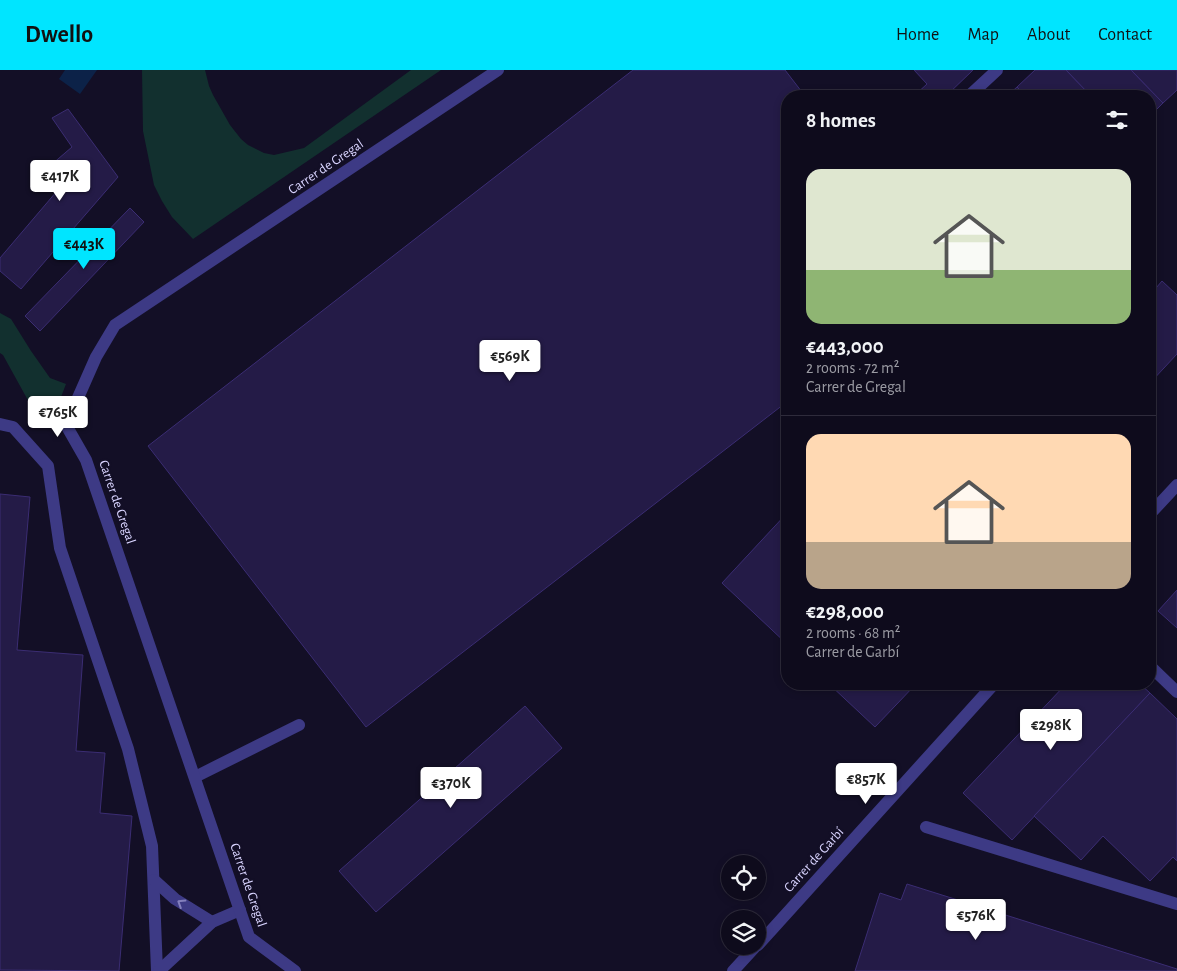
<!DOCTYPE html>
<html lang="en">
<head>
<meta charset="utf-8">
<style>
  :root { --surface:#0e0b1c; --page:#1c1929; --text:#f1f3f6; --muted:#9b9ba3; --line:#2e2b3b; --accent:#00e5ff }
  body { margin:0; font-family:"Alegreya Sans",sans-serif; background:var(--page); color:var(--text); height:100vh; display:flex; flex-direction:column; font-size:19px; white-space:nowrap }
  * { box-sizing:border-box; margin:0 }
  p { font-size:16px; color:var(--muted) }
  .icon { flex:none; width:28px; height:28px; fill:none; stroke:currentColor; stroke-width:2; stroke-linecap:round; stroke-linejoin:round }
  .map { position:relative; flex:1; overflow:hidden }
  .details { position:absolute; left:781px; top:20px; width:375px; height:600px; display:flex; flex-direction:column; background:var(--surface); border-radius:20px; box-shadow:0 2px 8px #0003,0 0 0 1px var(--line) }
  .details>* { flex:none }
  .buttons { position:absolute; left:721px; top:785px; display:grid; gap:10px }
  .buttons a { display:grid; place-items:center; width:45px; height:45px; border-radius:50%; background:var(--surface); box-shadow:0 2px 8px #0003,0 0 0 1px var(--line); font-size:25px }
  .price { position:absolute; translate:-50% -42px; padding:0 11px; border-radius:5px; background:#fff; color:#222; font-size:16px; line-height:32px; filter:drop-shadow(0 1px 2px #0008) }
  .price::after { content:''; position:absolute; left:50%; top:30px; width:15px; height:11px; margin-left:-8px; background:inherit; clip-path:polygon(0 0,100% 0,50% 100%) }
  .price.current { background:var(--accent); color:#111 }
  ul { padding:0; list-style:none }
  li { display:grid; align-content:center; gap:10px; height:265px; padding:0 25px }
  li+li { border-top:1px solid var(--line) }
  li span { display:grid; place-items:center; height:155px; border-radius:15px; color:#555 }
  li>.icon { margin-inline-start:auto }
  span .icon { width:90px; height:90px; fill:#fffc; stroke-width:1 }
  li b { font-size:21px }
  h2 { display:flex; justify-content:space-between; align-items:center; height:60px; padding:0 25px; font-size:21px }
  header { display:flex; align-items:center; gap:30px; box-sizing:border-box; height:70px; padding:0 25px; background:var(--accent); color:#111 }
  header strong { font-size:24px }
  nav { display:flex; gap:28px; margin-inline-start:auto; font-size:18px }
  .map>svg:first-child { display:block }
</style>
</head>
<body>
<header>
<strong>Dwello</strong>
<nav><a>Home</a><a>Map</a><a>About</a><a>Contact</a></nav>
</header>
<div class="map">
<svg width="1177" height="901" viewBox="0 0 1177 901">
  <rect width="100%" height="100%" fill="#130f26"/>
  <g fill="#12302f">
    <path d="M142 0H205L209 16 213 25 230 55 241 69 248 75 264 83 274 85 304 78 411 0H441L193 169 172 147 162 131 154 115 143 61Z"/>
    <path d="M0 243 11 249 31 281 50 308 66 314 51 353 35 343 3 285 0 283Z"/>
  </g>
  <path fill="#0c2248" d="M65 0H97L80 24 59 9Z"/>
  <g fill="#241b47" stroke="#3b2d73">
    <path d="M633 0H785L805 26H788V331L366 657 148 376Z"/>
    <path d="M914 0H973L946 26H916L915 25 927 14Z"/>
    <path d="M1035 0H1066L1091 26H1026L1017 17Z"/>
    <path d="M1066 0H1131L1163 33 1150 46V26H1091Z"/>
    <path d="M1131 0H1177V20L1163 33Z"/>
    <path d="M1017 17 1026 26H1007Z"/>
    <path d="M68 39 118 107 21 219 0 201V188L57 121 44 101 72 77 52 48Z"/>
    <path d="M130 138 144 152 40 261 25 246Z"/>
    <path d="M1162 211 1177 225V284L1150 313V225Z"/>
    <path d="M0 424 30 427 17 580 83 585 76 681 105 683 100 743 132 746 119 901 0 900Z"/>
    <path d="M788 442V575L722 513Z"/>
    <path d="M1177 520V558L1158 541Z"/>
    <path d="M829 614H916L875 657Z"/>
    <path d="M1066 614H1140L1150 623 1012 770 963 723Z"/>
    <path d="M1150 623 1177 649V791L1173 787 1150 811 1103 766 1081 790 1034 746Z"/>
    <path d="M525 636 562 678 376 842 339 801Z"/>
    <path d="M907 814 1177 899V901H855L880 823 901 830Z"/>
  </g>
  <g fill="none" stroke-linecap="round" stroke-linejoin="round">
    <g stroke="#3d3a85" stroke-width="12">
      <path d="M969 26 997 0"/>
      <path d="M0 354 13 357 48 396 60 478 128 679 152 776 157 901"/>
      <path d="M1150 444 1177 415"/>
      <path d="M1150 596 1177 622"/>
      <path d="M195 707 299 655"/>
      <path d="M926 757 1177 834"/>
      <path d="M154 810 175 829 212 852"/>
      <path d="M758 875 994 614"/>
      <path d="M159 901 212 852 240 840"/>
      <path d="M295 901 249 867 86 390 66 355 96 287 115 255 498 0"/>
      <path d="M733 901 756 876"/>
    </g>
  </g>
  <defs><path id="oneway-chevron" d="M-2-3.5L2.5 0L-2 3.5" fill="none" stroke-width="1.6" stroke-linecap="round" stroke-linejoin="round" transform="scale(1.25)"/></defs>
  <use stroke="#837fbc" href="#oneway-chevron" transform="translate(181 833) rotate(-148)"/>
  <g text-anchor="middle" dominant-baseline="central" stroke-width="4.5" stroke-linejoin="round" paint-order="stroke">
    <g font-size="14" fill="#d9d4ff" stroke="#130f26">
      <text transform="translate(326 97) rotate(-34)">Carrer de Gregal</text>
      <text transform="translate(117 432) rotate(71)">Carrer de Gregal</text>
      <text transform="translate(814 790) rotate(-48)">Carrer de Garbí</text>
      <text transform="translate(248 815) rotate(71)">Carrer de Gregal</text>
    </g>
  </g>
</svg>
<div class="buttons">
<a><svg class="icon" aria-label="locate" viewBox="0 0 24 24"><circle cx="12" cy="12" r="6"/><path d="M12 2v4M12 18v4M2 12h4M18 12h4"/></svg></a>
<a><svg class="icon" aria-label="layers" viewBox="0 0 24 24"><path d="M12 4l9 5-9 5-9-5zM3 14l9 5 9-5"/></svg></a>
</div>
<b class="price" style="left:60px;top:132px">€417K</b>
<b class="price current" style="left:84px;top:200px">€443K</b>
<b class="price" style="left:510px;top:312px">€569K</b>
<b class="price" style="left:58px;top:368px">€765K</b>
<b class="price" style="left:1051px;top:681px">€298K</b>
<b class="price" style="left:866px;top:735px">€857K</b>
<b class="price" style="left:451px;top:739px">€370K</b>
<b class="price" style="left:976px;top:871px">€576K</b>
<section class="details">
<h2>8 homes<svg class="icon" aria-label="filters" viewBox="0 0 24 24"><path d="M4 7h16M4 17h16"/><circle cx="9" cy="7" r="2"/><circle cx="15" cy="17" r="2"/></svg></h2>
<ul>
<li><span style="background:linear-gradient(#dfe7d0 65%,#8fb573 0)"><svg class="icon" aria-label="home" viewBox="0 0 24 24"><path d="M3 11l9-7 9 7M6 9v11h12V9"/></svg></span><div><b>€443,000</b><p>2 rooms · 72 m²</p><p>Carrer de Gregal</p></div></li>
<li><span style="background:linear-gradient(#ffd9b3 70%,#b9a48a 0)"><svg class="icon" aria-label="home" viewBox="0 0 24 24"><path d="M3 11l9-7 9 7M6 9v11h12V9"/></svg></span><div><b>€298,000</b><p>2 rooms · 68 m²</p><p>Carrer de Garbí</p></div></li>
</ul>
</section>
</div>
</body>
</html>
